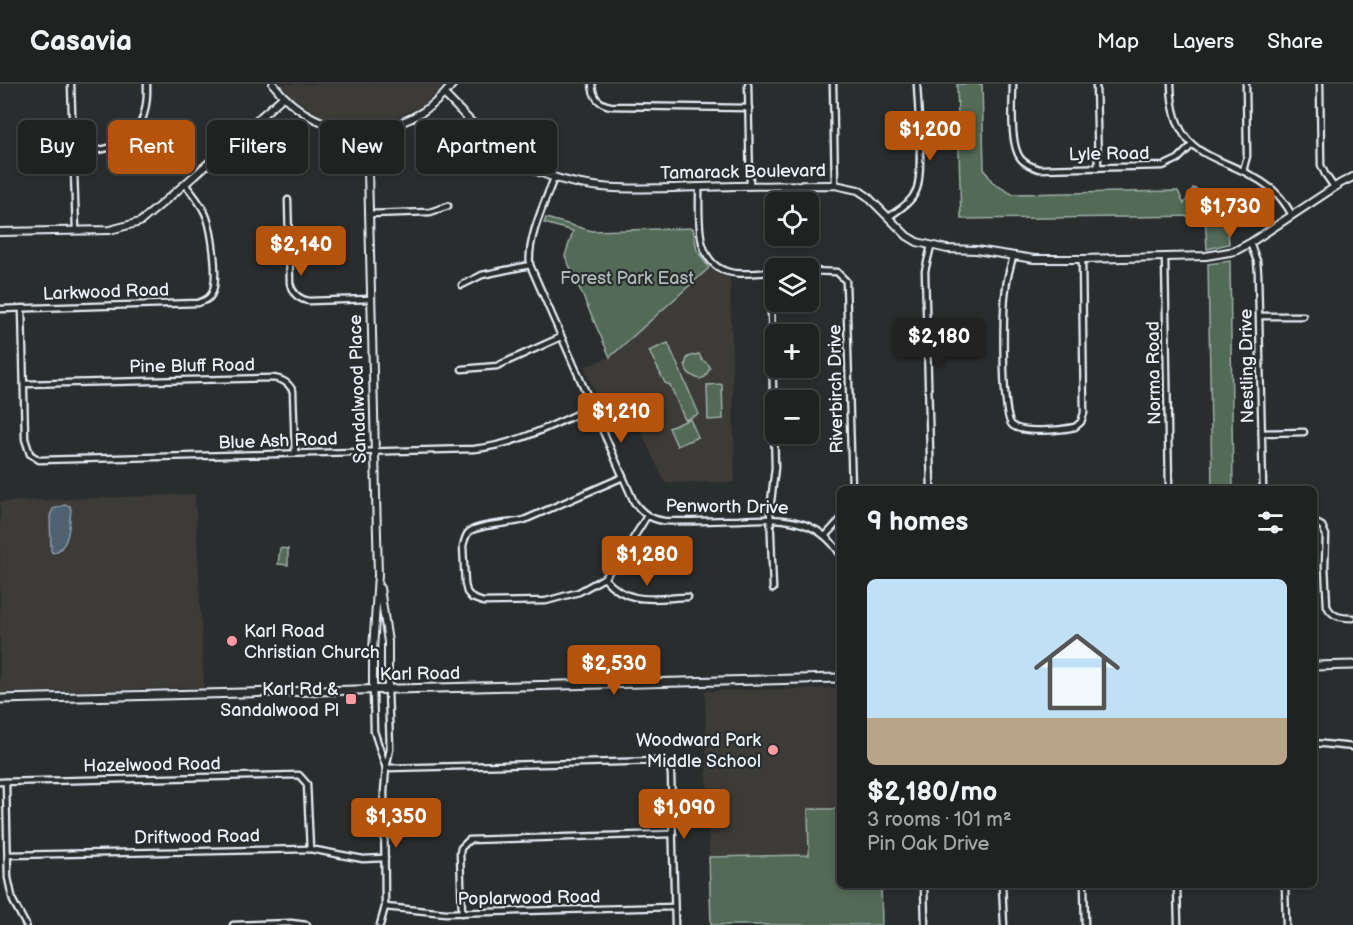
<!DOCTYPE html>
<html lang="en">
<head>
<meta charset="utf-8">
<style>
  :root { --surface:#202222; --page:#282a2a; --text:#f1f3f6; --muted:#a2a4a5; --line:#3d3f40; --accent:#b45309 }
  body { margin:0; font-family:"Balsamiq Sans",sans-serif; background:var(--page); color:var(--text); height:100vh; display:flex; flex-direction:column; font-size:22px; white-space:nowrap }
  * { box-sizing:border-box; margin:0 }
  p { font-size:20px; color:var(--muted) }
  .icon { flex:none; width:33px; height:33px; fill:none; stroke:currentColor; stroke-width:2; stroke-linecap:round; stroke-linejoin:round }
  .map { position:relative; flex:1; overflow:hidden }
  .sheet { position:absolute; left:837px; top:402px; width:480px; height:402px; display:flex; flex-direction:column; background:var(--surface); border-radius:9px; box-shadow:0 3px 9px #0003,0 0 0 2px var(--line) }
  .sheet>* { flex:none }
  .banner { position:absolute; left:18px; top:36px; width:570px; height:54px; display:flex; gap:12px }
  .tools { position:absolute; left:765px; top:108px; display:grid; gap:12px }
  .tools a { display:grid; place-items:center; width:54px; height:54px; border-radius:9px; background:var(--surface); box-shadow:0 3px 9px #0003,0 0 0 2px var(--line); font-size:30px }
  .price { position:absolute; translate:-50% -51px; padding:0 14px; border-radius:6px; background:var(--accent); color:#fff; font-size:20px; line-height:39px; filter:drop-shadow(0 2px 3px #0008) }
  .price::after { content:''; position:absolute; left:50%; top:36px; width:18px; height:14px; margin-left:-9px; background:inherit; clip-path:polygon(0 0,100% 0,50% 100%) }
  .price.selected { background:#222; color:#fff }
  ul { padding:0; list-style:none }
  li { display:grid; align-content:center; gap:12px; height:318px; padding:0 30px }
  li span { display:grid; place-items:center; height:186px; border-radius:9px; color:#555 }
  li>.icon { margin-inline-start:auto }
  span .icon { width:108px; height:108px; fill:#fffc; stroke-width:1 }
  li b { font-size:26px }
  h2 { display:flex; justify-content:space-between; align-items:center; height:72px; padding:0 30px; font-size:26px }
  .pill { padding:0 21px; border-radius:9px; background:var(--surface); box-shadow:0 3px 9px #0003,0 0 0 2px var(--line); font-size:21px; line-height:54px }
  .pill.selected { background:var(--accent); color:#fff }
  header { display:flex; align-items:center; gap:36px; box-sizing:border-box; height:84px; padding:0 30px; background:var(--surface); border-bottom:2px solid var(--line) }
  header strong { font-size:28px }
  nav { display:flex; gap:33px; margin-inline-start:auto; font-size:21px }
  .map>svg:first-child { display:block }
</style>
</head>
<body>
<header>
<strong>Casavia</strong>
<nav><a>Map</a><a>Layers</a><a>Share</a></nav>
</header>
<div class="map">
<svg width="1353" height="841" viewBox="0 0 1353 841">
  <rect width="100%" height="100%" fill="#2a2d2e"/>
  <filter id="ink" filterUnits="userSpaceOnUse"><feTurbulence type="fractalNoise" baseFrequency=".0167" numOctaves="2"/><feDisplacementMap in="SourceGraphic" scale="12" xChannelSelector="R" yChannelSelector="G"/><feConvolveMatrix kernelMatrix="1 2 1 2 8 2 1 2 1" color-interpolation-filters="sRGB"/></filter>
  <g filter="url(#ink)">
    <g fill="#3d3a38">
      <path d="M280 0H445L422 22 390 36 355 40 320 31 290 12Z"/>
      <path d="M709 184 730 194 735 398 665 399 636 336 611 348 584 283 610 273Z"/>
      <path d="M195 410 204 603 0 609V418Z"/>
      <path d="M840 604V725L809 726V771L709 773 705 607Z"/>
    </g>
    <g fill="#526a57" stroke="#9daea8" stroke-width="1.5">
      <path d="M957 0H982L984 85 993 99 1012 110 1178 107 1184 120 1193 104 1225 117 1229 160 1207 165 1205 132 961 135Z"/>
      <path d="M546 134 592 147 693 144 697 166 709 184 610 273 565 172 573 147 544 139Z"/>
      <path d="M1230 177 1233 405H1212L1208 180Z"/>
      <path d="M668 259 699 330 685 336 670 301 665 299 649 267Z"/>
      <path d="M699 270 702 276 708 280 710 284 705 293 700 295C689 292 681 284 688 273Z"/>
      <path d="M722 300 723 335 708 336 707 301Z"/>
      <path d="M690 335 698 353 677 362 669 344Z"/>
      <path d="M280 464 288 465V481L278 480Z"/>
      <path d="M808 725H840V801H881L882 841H711L709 773 809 771Z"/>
    </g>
    <path fill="#4f6272" stroke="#8c9ba8" stroke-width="1.5" d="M65 421 70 422 71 426C69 441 70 464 53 469L51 467 50 432 53 425Z"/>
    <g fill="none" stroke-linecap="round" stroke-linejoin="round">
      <defs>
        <g id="minor">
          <path d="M71 0 76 146"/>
          <path d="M592 0C593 13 598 20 611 22L749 24"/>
          <path d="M748 0 750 102"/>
          <path d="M833 0 835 101"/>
          <path d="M1013 0C1013 18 1009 63 1022 76 1027 81 1033 83 1039 85L1163 82 1178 75 1192 61"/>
          <path d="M1096 0 1098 84"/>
          <path d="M1171 0C1173 82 1224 67 1272 105 1280 112 1287 122 1292 131"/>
          <path d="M1320 0 1321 81 1325 90 1334 103"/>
          <path d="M73 68C122 68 149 53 147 0"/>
          <path d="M1243 87 1247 72 1246 0"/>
          <path d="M554 94C545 118 527 155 530 181L634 418C642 429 650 435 664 437 689 438 714 436 739 436 778 434 817 432 840 470"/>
          <path d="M699 103C700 131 693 179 729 188 743 192 761 188 776 188"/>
          <path d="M288 116 290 199C292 209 298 215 309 217L371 215"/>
          <path d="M369 130 430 128 448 122"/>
          <path d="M889 133C898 126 911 119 916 107 924 90 918 23 917 0"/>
          <path d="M1250 159 1257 177 1258 189 1263 405"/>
          <path d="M1013 173C1010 183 1007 194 1006 204 1003 224 1001 331 1012 341 1022 350 1061 346 1075 343L1081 338 1084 329 1082 175"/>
          <path d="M1165 173 1169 405"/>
          <path d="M808 187 837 188 846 197 852 405"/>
          <path d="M770 188 775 384 770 426 773 505"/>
          <path d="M462 201 482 191 530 181"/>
          <path d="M22 224 25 355 30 370 39 376 474 365C516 361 554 340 593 323"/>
          <path d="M0 225 198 219C204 217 210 215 212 209 219 194 212 141 204 127 199 117 192 109 185 100"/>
          <path d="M1260 232H1303"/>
          <path d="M462 285 497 282 561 253"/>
          <path d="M24 300 272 294C282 295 288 298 293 307L295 369"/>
          <path d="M1262 349 1304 348"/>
          <path d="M623 393 524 436C511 440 476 440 468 449 465 453 464 458 463 462L465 500 467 508 472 514 483 518 546 517 579 508 604 494 623 471 647 432"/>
          <path d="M931 405 925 187 931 162"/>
          <path d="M1314 438 1322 442 1326 451 1325 482 1327 522C1332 533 1341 534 1353 534"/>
          <path d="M825 452 840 436"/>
          <path d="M604 494C628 522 654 514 688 513"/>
          <path d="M373 605 374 647 386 684"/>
          <path d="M1314 659 1353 663"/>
          <path d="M386 684 661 677 670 685 671 690 675 841"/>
          <path d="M0 698 299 691 307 700 310 765"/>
          <path d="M6 698 8 794 13 817 26 841"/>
          <path d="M8 771 310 765 363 775 385 774"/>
          <path d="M924 801 925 841"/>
          <path d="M1002 801 1004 841"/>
          <path d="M1084 801 1085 841"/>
          <path d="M1177 801 1178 841"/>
          <path d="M1285 801 1286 841"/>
          <path d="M385 823 446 829 674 823"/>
          <path d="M462 829 460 769 461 764 469 756 673 750"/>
          <path d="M233 841 291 839 307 841"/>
          <path d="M380 841 385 823 384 708 386 684 390 665 388 605"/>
        </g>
        <g id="tertiary">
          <path d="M273 0C320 62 406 60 453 0"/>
          <path d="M445 11C469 35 493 64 523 80 577 110 639 105 698 103 744 102 790 101 835 101L858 106 867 112 907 152 917 158 947 165 976 166 1034 175H1082L1206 172 1235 167 1250 159 1341 99 1353 93"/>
          <path d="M367 46 378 491 373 566V605"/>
          <path d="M0 148 110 146 140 138 185 100 283 13"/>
          <path d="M380 504 388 558V605"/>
        </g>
        <g id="secondary">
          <path d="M1314 582 1353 581"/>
          <path d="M0 615 840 594"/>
        </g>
      </defs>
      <use href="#minor" stroke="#e8f1f8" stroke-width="9"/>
      <use href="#tertiary" stroke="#e8f1f8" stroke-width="10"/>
      <use href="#secondary" stroke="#e8f1f8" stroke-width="11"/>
      <use href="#minor" stroke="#2a2d2e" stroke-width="4.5"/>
      <use href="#tertiary" stroke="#2a2d2e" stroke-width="6"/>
      <use href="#secondary" stroke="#2a2d2e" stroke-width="7"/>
    </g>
  </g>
  <g fill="#ff9aa2" stroke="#2a2d2e" stroke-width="2">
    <circle cx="232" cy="557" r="6"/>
    <rect x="345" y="609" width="12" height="12" rx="3"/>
    <circle cx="773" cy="666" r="6"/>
  </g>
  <g text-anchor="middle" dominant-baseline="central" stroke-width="4.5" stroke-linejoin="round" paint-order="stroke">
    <g font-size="18" fill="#e8f1f8" stroke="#2a2d2e">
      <text transform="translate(1109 70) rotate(-1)">Lyle Road</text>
      <text transform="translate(743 88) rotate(-1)">Tamarack Boulevard</text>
      <text transform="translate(106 208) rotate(-2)">Larkwood Road</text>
      <text transform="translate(192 282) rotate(-1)">Pine Bluff Road</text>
      <text transform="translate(1247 282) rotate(-91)">Nestling Drive</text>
      <text transform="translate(1154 289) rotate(-91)">Norma Road</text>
      <text transform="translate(358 305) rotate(-92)">Sandalwood Place</text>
      <text transform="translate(836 305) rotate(-91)">Riverbirch Drive</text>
      <text transform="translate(278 357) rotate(-2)">Blue Ash Road</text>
      <text transform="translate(727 423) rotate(1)">Penworth Drive</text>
      <text transform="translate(420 590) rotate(-1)">Karl Road</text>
      <text transform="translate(152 681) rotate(-1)">Hazelwood Road</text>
      <text transform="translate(197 753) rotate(-1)">Driftwood Road</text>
      <text transform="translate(529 814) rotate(-1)">Poplarwood Road</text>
    </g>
    <g font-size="18" fill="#acbbb8" stroke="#2a2d2e">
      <text x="627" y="194">Forest Park East</text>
    </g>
    <g font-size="18" fill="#e8f1f8" stroke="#2a2d2e" text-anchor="end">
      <text x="244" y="547" text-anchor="start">Karl Road<tspan x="244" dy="21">Christian Church</tspan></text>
      <text x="339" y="605">Karl Rd &amp;<tspan x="339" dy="21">Sandalwood Pl</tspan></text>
      <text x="761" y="656">Woodward Park<tspan x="761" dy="21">Middle School</tspan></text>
    </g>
  </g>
</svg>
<div class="tools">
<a><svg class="icon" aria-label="locate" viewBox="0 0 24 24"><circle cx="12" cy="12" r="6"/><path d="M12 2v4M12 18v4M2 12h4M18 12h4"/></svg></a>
<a><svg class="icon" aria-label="layers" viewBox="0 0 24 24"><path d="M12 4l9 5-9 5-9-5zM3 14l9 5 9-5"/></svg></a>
<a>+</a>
<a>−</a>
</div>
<b class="price" style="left:930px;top:78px">$1,200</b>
<b class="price" style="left:1230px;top:155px">$1,730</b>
<b class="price" style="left:301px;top:193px">$2,140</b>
<b class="price selected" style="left:939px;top:285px">$2,180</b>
<b class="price" style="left:621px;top:360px">$1,210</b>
<b class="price" style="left:647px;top:503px">$1,280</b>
<b class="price" style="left:614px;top:612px">$2,530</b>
<b class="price" style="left:684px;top:756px">$1,090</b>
<b class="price" style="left:396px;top:765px">$1,350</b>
<div class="banner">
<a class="pill">Buy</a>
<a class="pill selected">Rent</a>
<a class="pill">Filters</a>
<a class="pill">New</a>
<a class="pill">Apartment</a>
</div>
<section class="sheet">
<h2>9 homes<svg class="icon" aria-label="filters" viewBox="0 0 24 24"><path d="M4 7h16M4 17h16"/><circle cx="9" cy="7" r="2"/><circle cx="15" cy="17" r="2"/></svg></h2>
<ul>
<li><span style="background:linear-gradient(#bfe0f5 75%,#b9a48a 0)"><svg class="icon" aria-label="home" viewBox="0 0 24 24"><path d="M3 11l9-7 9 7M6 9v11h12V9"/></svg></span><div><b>$2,180/mo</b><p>3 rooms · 101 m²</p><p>Pin Oak Drive</p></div></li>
</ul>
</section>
</div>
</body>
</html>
